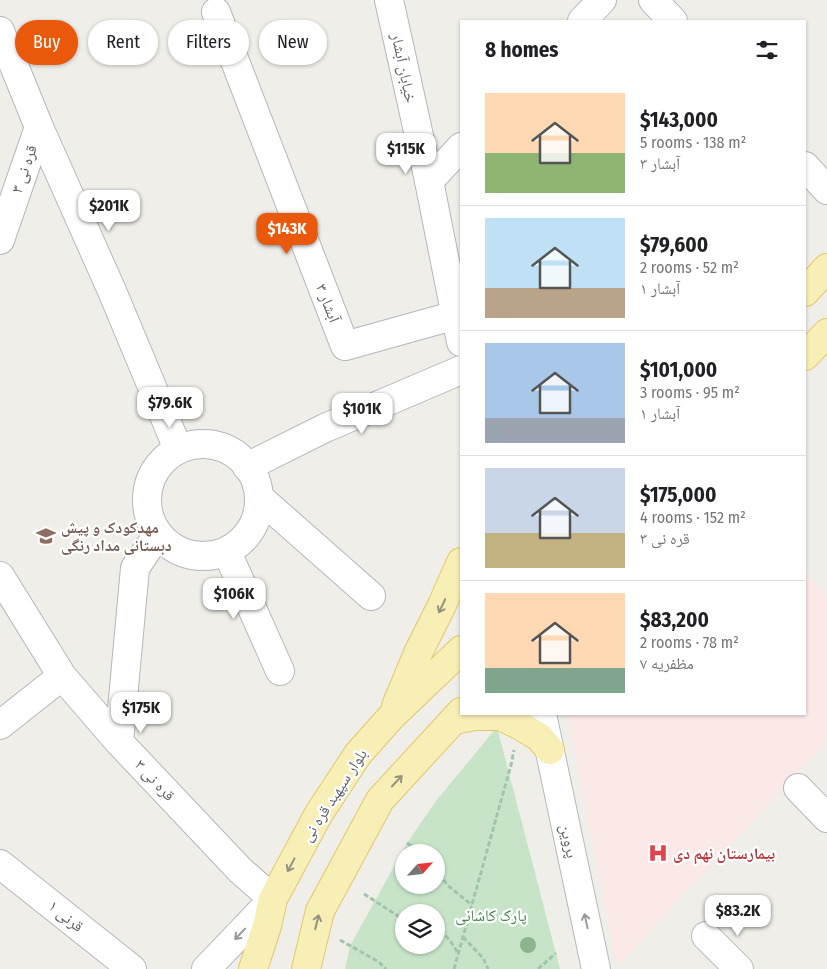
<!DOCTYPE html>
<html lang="en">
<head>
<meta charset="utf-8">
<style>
  :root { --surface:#fff; --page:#f6f6f6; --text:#202124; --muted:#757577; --line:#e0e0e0; --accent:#ea580c }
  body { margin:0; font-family:"Fira Sans Condensed","Noto Naskh Arabic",sans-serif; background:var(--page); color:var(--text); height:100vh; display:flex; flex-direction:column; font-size:19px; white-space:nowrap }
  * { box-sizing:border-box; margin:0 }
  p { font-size:16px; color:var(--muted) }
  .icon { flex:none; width:28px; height:28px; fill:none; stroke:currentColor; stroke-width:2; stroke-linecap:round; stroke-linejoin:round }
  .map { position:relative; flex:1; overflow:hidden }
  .drawer { position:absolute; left:460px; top:20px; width:346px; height:695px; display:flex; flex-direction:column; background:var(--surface); border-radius:0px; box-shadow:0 1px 4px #0004 }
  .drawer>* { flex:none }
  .guide { position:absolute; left:15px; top:20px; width:370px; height:45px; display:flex; gap:10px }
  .needle { width:32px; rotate:63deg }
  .fabs { position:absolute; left:395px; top:844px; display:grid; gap:10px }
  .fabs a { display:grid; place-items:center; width:50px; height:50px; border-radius:50%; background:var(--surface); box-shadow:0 1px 4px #0004; font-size:25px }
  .price { position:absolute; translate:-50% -42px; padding:0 11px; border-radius:10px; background:#fff; color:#222; font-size:16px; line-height:32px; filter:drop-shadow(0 1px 2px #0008) }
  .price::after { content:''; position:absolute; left:50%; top:30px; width:15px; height:11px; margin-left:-8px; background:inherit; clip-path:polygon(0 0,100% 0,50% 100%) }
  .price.on { background:var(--accent); color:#fff }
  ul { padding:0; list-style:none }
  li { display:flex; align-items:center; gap:15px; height:125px; padding:0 25px }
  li+li { border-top:1px solid var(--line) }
  li span { display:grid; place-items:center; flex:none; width:140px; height:100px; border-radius:0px; color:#555 }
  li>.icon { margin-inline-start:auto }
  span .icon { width:60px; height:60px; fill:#fffc; stroke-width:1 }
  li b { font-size:21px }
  h2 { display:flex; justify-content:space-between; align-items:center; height:60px; padding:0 25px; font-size:21px }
  .chip { padding:0 18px; border-radius:22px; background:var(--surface); box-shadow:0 1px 4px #0004; font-size:18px; line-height:45px }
  .chip.on { background:var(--accent); color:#fff }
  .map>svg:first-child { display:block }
</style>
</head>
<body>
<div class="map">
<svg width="827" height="969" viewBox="0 0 827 969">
  <rect width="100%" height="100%" fill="#efeee8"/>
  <path fill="#fae9e6" d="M805 573 827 595V741L617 966 567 714H805Z"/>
  <path fill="#c7e4c8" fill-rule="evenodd" d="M497 727 560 969H345L350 946 407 843 436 801ZM404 852H436V885H404ZM404 912H436V945H404Z"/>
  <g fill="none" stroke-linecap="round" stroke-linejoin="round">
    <defs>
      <g id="minor">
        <path d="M389 0 429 181 461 342"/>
        <path d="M653 0 673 21"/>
        <path d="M216 12 345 346 456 315"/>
        <path d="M582 21 602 0"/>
        <path d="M0 31 39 127 112 291 178 449"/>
        <path d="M805 166 827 190"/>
        <path d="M429 181 461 147"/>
        <path d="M0 240 39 127"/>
        <circle cx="203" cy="500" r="56"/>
        <path d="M247 467 325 428 461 370"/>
        <path d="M260 498 371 596"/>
        <path d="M227 552 280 671"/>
        <path d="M0 576 62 676 119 742 240 870 273 899 206 969"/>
        <path d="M542 714 596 969"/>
        <path d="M0 725 62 676"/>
        <path d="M119 742 135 568 158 534"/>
        <path d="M798 788 827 818"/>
        <path d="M0 864 132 969"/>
        <path d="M706 936 739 969"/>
      </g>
      <g id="major">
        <path d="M805 292 827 268"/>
        <path d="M805 356 827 333"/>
        <path d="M396 706 418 653 442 605 461 562"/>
        <path d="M454 720 475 716H500L519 725 539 737 550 750"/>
        <path d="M253 969 267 926 273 899 318 815 358 754 391 717 461 650"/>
        <path d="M306 969 320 911 380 800 461 712"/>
      </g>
    </defs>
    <use href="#minor" stroke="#b5b7bb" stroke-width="30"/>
    <use href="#major" stroke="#e4c86c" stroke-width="30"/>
    <g stroke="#a0c5ad" stroke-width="3" stroke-dasharray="5 2.5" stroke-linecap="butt">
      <path d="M407 843 423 852"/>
      <path d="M436 867 447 885 472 905"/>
      <path d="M364 894 398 916 404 917"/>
      <path d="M436 924 451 942 458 953"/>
      <path d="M463 937 483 958 488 969"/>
      <path d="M340 940 379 962 386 969"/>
      <path d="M454 969 511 765 514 750"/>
      <path d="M538 969 556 953"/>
    </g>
    <use href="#minor" stroke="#fff" stroke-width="28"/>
    <use href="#major" stroke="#f7efb5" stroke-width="28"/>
  </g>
  <circle fill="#8eb48f" cx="528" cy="945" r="8"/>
  <defs><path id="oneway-shaft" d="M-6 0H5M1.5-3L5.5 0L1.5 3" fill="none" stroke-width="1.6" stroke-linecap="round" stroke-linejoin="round" transform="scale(1.25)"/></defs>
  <g stroke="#949382">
    <use href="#oneway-shaft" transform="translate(442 606) rotate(115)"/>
    <use href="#oneway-shaft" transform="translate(397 781) rotate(-47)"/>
    <use href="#oneway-shaft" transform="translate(291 865) rotate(118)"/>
    <use href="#oneway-shaft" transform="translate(317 922) rotate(-76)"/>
  </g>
  <g stroke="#97999c">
    <use href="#oneway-shaft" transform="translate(586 921) rotate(-102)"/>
    <use href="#oneway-shaft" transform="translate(240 934) rotate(134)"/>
  </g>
  <defs>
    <symbol id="school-bare" viewBox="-9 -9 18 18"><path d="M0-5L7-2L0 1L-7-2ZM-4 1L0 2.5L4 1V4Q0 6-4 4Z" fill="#8d6e63" stroke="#fff" stroke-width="2.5" paint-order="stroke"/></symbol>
    <symbol id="hospital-bare" viewBox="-9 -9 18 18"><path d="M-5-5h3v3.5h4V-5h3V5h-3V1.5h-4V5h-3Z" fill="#e0444e" stroke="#fff" stroke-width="2.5" paint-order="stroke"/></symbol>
  </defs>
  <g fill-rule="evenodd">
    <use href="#school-bare" x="32" y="522" width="28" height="28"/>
    <use href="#hospital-bare" x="644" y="839" width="28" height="28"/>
  </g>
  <g text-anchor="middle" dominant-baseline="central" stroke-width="4.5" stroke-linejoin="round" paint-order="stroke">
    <g font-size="16" fill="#5f6266" stroke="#fff">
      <text transform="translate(404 68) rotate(78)">خیابان آبشار</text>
      <text transform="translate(24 169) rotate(-71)">قره نی ۳</text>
      <text transform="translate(328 303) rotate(69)">آبشار ۳</text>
      <text transform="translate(155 780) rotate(47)">قره نی ۳</text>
      <text transform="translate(334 795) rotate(-57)">بلوار سپهبد قره نی</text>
      <text transform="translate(569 841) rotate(78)">پروین</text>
      <text transform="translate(66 916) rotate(39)">قرنی ۱</text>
    </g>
    <g font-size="16" font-weight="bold" fill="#785e54" stroke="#fff" text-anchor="start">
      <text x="61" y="527">مهدکودک و پیش<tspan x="61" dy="18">دبستانی مداد رنگی</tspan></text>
    </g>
    <g font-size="16" font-weight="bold" fill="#be3a42" stroke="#fff" text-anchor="start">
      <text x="673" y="853">بیمارستان نهم دی</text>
    </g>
    <g font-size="16" fill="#3f8546" stroke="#fff">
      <text x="491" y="915">پارک کاشانی</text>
    </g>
  </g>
</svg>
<div class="fabs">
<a><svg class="needle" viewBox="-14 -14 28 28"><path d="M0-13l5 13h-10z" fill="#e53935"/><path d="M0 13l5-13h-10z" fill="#757577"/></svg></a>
<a><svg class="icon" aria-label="layers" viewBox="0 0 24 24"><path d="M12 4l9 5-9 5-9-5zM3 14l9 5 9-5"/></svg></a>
</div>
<b class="price" style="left:406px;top:175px">$115K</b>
<b class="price" style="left:109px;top:232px">$201K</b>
<b class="price on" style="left:287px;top:255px">$143K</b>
<b class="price" style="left:170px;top:429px">$79.6K</b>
<b class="price" style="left:362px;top:435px">$101K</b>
<b class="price" style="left:234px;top:620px">$106K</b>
<b class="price" style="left:141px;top:734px">$175K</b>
<b class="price" style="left:738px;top:937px">$83.2K</b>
<div class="guide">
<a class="chip on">Buy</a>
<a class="chip">Rent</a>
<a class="chip">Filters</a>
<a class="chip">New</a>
</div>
<section class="drawer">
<h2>8 homes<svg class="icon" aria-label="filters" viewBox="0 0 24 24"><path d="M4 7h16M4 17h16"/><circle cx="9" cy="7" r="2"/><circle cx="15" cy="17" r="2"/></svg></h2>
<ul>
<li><span style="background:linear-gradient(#ffd9b3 60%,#8fb573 0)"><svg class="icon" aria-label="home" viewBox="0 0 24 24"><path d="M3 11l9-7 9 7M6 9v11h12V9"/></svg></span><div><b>$143,000</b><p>5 rooms · 138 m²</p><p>آبشار ۳</p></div></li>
<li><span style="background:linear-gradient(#bfe0f5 70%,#b9a48a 0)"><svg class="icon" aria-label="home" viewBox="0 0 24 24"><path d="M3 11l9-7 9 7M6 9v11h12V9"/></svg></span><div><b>$79,600</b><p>2 rooms · 52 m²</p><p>آبشار ۱</p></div></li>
<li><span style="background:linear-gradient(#a9c7e8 75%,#9aa5b1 0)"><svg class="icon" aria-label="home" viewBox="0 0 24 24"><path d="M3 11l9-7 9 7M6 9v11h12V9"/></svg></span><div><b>$101,000</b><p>3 rooms · 95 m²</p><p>آبشار ۱</p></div></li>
<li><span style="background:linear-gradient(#c9d6e8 65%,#c2b280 0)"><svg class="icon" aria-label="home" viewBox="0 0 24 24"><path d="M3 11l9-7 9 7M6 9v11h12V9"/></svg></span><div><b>$175,000</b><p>4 rooms · 152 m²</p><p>قره نی ۳</p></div></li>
<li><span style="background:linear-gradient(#ffd9b3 75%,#7fa58c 0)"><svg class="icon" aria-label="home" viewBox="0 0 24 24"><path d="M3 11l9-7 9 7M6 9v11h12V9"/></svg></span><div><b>$83,200</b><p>2 rooms · 78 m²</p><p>مظفریه ۷</p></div></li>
</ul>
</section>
</div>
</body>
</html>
